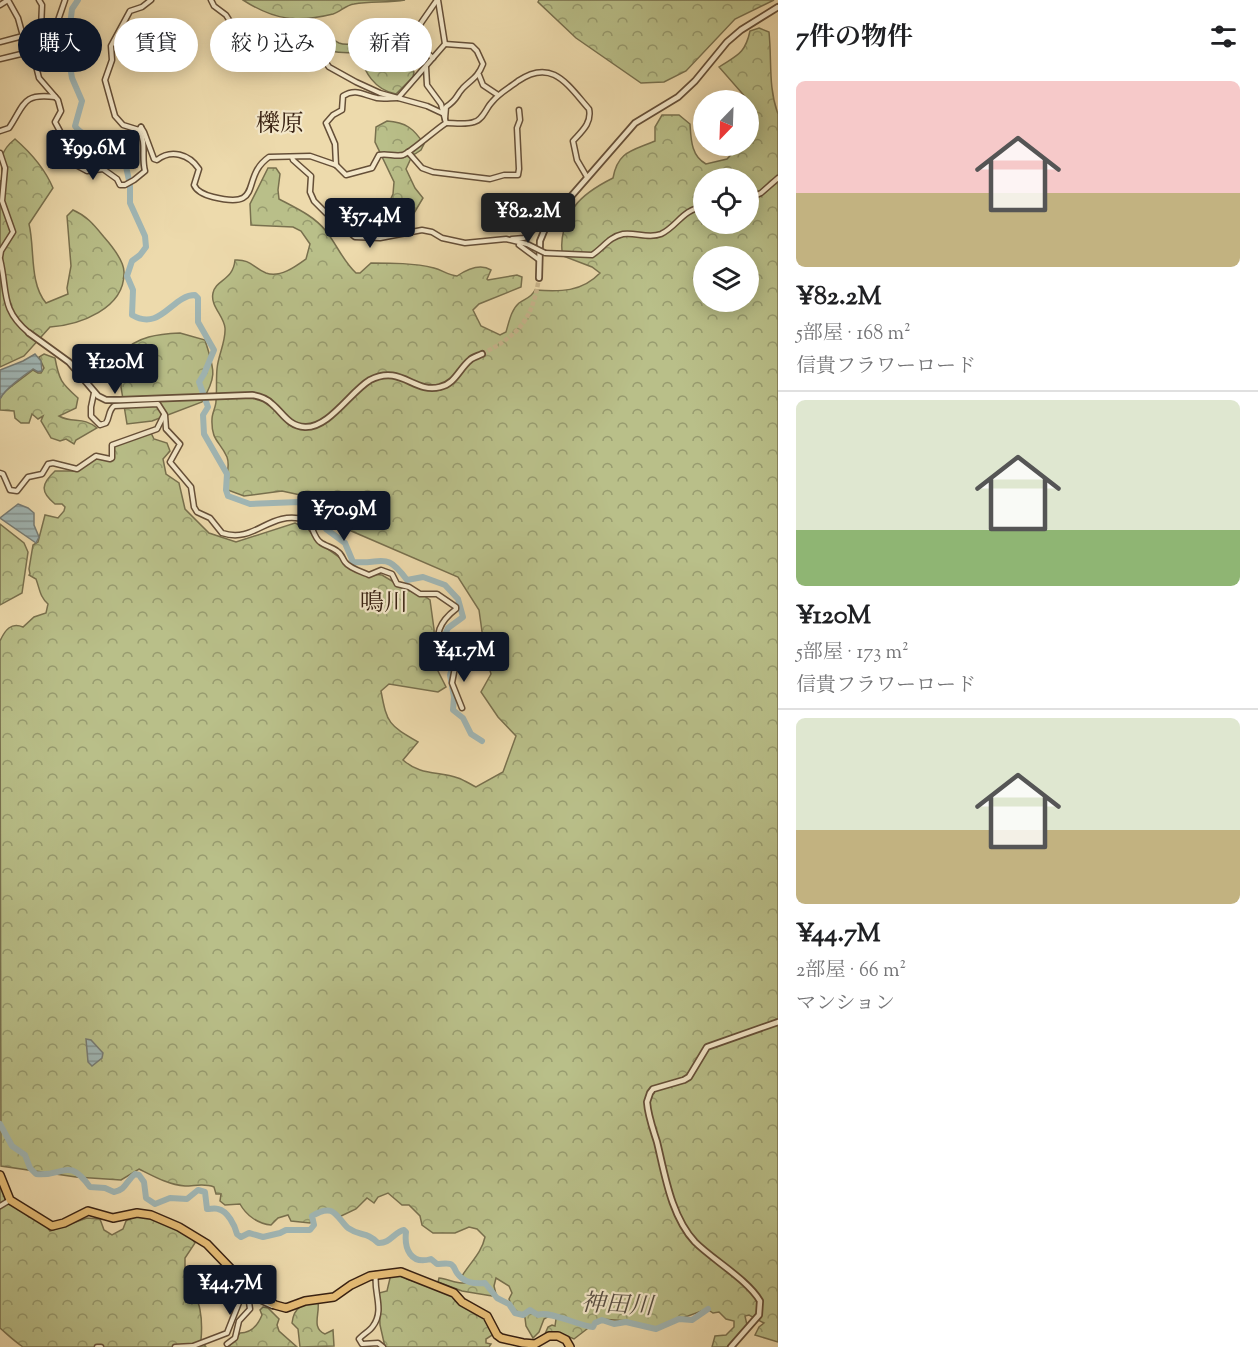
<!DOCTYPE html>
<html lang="ja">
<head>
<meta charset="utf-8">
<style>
  :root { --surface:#fff; --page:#f2f2f2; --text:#202124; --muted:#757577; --line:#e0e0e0; --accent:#111827 }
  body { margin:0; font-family:"Sorts Mill Goudy","Noto Serif JP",serif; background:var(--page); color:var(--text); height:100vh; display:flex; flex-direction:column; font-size:22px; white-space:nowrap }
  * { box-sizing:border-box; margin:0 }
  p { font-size:20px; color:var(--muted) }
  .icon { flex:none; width:33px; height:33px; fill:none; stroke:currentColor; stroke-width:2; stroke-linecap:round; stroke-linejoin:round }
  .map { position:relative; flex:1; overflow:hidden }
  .sheet { display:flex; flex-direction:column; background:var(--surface); width:480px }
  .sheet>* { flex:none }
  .guide { position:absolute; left:18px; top:18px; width:570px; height:54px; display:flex; gap:12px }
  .needle { width:39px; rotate:203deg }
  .fabs { position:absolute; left:693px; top:90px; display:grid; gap:12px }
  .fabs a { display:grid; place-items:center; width:66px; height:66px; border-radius:50%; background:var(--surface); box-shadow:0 3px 15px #0003; font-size:30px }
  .price { position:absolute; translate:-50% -51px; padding:0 14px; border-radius:6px; background:var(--accent); color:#fff; font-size:20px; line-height:39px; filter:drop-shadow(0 2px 3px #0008) }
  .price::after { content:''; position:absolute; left:50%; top:36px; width:18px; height:14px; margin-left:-9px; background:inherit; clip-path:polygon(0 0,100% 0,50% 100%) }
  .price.active { background:#222; color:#fff }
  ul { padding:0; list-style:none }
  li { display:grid; align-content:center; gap:12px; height:318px; padding:0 18px }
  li+li { border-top:2px solid var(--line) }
  li span { display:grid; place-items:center; height:186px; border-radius:9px; color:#555 }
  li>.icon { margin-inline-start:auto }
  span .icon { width:108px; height:108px; fill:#fffc; stroke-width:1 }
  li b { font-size:26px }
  h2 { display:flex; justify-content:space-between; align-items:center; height:72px; padding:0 18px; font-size:26px }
  .tag { padding:0 21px; border-radius:27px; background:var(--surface); box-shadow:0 3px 15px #0003; font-size:21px; line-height:54px }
  .tag.active { background:var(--accent); color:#fff }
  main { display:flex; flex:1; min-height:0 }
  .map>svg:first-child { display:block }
</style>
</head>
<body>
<main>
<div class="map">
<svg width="778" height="1347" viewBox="0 0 778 1347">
  <defs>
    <pattern id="forest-crowns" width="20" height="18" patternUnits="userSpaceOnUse" patternTransform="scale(1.5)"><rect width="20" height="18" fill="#b9bf89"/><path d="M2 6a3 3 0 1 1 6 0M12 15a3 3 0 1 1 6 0" fill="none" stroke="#979b6f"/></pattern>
    <pattern id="water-rules" width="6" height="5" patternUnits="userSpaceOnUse" patternTransform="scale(1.5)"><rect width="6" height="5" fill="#a0b7b6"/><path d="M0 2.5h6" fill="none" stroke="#839493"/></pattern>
  </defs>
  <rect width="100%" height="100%" fill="#eddaac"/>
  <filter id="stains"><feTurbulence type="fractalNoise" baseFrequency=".00333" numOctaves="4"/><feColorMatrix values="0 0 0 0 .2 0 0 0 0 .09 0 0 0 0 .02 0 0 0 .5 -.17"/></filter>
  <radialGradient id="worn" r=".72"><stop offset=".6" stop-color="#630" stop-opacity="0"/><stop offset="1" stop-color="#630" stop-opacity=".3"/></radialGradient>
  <g fill="url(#forest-crowns)" stroke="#78704e" stroke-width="1.5" fill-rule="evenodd">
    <path d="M243 0H405C388 3 371 1 354 4 346 5 340 12 333 14 297 23 274 20 243 0Z"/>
    <path d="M539 0H774L735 19 686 71 664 82 641 83 576 38 538 2Z"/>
    <path d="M390 26C403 27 412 33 419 44 418 51 410 52 407 57L414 72 413 77 396 94C374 90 365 72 358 53 340 52 330 55 316 41L323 33C332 34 332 40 339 43 354 49 378 34 390 26Z"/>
    <path d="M759 28 769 32C772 61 768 87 778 114V1342L755 1335 759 1327 764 1323 749 1315 745 1316 747 1325 727 1347H712L715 1336 726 1335 734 1327V1321L726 1319 719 1312 713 1313 707 1309 655 1328 637 1325 630 1321 600 1319 574 1339 560 1333 545 1334 548 1327 552 1325 555 1326 556 1319 561 1317 552 1314 544 1319 539 1332 533 1338 526 1326 525 1318 512 1307 509 1299 512 1293 509 1286 496 1278 494 1286 496 1294 492 1296 462 1291 438 1282 439 1278C448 1279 457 1284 466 1283V1279L462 1276C470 1263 482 1252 485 1237L477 1229 469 1227 455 1233H433L422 1225 420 1216 409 1205H402L388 1193 378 1197 374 1203 367 1198 356 1209 339 1217C330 1206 325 1209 313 1214L310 1223 291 1221 288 1215 278 1218 271 1225C258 1224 246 1215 240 1204L225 1205 220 1201 221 1194H216L214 1187C204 1183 195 1186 185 1186 169 1185 153 1176 139 1169L121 1180 76 1177 1 1166 0 641C5 630 11 622 23 627L34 617 46 613 48 604C40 597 40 590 36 579L29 575 30 574 29 569 33 545 38 542 45 515 58 518 64 511 65 507 62 504H55C40 492 41 484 55 471H76L94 458 110 461 112 460 114 445 151 433 154 439 167 443 170 451 163 459 166 474 179 483 185 509 209 533 236 542 295 523 308 529 318 542 361 573 382 575 407 590 423 595 430 600 434 629 435 665 446 687 438 692 389 684 381 691C387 724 389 725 418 742L403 760C421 776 438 771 458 778 464 780 470 784 476 787L503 772 516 736 498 717 481 692 491 674 485 653 479 610 458 577 349 530 320 502 305 496 282 491 244 496 225 489C225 478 231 468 227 457 220 441 211 441 212 419 212 413 216 407 216 401 217 390 216 379 217 369 218 355 226 342 225 328 224 316 210 306 213 293 216 279 233 281 235 260 251 259 253 268 266 273 280 278 295 267 306 259L310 244 301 231 293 227 251 225 250 204 268 168H276L280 174 278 190 279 199C296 208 314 216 326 231 337 245 343 261 356 273H360L371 263C392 263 414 263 434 268 442 270 448 275 457 276 466 270 480 263 491 270L487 279 488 280 517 275 522 277 521 287 479 304 473 310 481 326 500 335 506 332C509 322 511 310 519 303 526 298 531 298 535 290 560 292 582 292 600 273L592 267 563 256C559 241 565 219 575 206 583 195 601 184 613 178 618 151 632 151 655 141V127L662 115H679L690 124C691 139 691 156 706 164L727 159 739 146H748L749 135 752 131 748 100 719 67C737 55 745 54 750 31ZM704 178H748V224H704ZM704 256H748V302H704Z"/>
    <path d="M387 121C406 122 414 129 424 144L421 150 412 156 406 169 415 188 423 198 410 220 397 227 389 222 386 209 393 194 394 182 375 142 376 127Z"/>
    <path d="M15 139C30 152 45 169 53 188L29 224C35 248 29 283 46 303L68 294 67 288 71 266 67 216 73 210C87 216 94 225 104 237 111 245 124 260 124 272 125 309 79 325 50 327L24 356 0 367V181L3 180C0 159 0 151 15 139Z"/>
    <path d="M180 333 205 340C214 370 218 374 202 402L152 421 127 424 121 387 122 353C137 336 159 334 180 333Z"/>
    <path d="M44 354 55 358C59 380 61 383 78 398L76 408 59 416C73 424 83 416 97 428L76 440 74 444 66 439 60 441 51 438 41 421 43 416 38 419 32 414 29 423H21L15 418 14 411 0 410V399L4 392 33 370 38 373H41L44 368 39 357Z"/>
    <path d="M0 524 24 543 28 552 22 593 0 605Z"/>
    <path d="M0 1178 6 1203 22 1209 29 1217C38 1217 46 1225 50 1231L87 1218 100 1219 104 1230 112 1235 123 1229 126 1221C130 1219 135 1216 140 1216 154 1216 189 1231 195 1243L185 1258V1268L195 1282C191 1294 199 1300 200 1310 202 1320 202 1329 201 1340L206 1347H23C14 1341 8 1335 0 1328Z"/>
    <path d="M391 1274 404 1275 407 1279 448 1292 489 1321 494 1334 486 1339V1343L491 1344 489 1347H385L380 1325 379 1293 387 1291Z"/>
    <path d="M318 1302C320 1314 311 1328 325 1334L333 1330 334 1346 300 1347 298 1329 292 1323C294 1306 303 1304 318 1302Z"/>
    <path d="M263 1307 268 1308 279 1319 277 1325 279 1331 297 1347H228L240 1333C251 1333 258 1325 262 1315L260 1310Z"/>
  </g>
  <g fill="url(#water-rules)" stroke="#767b74" stroke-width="1.5">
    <path d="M35 354 41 361 42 371 38 372 33 369C24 375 4 390 0 399V370L23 361Z"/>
    <path d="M18 504 28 508 34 513V525L39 537 36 543 0 518Z"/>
    <path d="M86 1039 91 1040 103 1053 102 1058 92 1066 88 1062Z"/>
  </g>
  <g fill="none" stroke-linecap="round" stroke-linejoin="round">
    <g stroke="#a0b7b6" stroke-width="6">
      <path d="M78 0 72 9 70 25 76 49 71 72 72 78 82 101 75 126C88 145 112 130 121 143L130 185V203L145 236 146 247 140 255 132 261 127 276 133 290 132 315C161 332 172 295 195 295L198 298V322L214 350 204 374 199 382 208 407 203 415 204 434 227 474 226 490 228 496 250 504 299 502 312 506 322 516 326 529 345 543 353 562C383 565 385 550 407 580L423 577 445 585 458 599 463 617 448 628 443 639 446 646 454 655 455 658 450 675 454 697 453 710 463 718 471 734 482 741"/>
      <path d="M0 1124 12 1146 25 1155 30 1168 36 1174C65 1177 67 1156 90 1187L105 1188 114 1192C126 1190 126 1181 135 1174L139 1175 144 1182 146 1198 155 1204 170 1198 187 1199 198 1190 205 1192 207 1209C211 1209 215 1208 218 1209 228 1211 235 1226 237 1234L241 1237 249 1233 263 1237 280 1233 286 1230H310L314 1225 312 1216C317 1213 325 1209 331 1211 338 1214 342 1223 348 1228 361 1237 366 1231 378 1243 390 1244 394 1232 404 1230L406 1232C404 1249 411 1265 431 1259L437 1264C442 1264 449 1262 452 1265 455 1267 455 1271 457 1273 464 1283 474 1284 485 1283L497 1298 509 1304 515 1313 523 1315 530 1310 538 1315C549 1310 579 1326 593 1327L595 1323 602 1320 614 1324 626 1322 656 1329 679 1319 692 1320 708 1309"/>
    </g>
    <path stroke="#c9b58d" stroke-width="4.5" stroke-dasharray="4.5 2" stroke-linecap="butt" d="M482 354C520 334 532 320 539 278"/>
    <defs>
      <g id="minor">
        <path d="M65 0 54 32 43 39 35 62 39 78 58 100 61 111 55 122 62 135C57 146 51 146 52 161L74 164 87 171 103 169 117 179 120 185H125L134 180 145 171C141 156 147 143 139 130L141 127"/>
        <path d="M211 0 214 6 226 15 238 34 248 38 258 47 265 48 287 45 320 54 329 67 356 82 380 93 427 106 442 113"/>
        <path d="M0 5 8 0"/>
        <path d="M0 42 23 36 18 18 8 0"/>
        <path d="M445 44 472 46 477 51 483 64C478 77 472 79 463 88 455 97 458 99 446 107L445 119"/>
        <path d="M433 58 424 50 418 33 421 23 437 0"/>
        <path d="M0 59 21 54 26 49 23 36 37 33 41 29 42 5 39 0"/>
        <path d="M479 75 483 85 498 95"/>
        <path d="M446 123C454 123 466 125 474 122 483 120 486 108 492 102 499 93 509 88 518 81 552 58 567 84 589 109 592 123 582 131 573 141L577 160 587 177"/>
        <path d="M141 127 144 132 154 159 157 160C171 149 189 154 199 169L194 185C197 192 205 195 213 197 266 210 239 178 269 157L310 156 336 165 346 175 372 168 379 155C387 153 395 157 403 155 410 153 435 130 446 123L441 104 427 85 426 67"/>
        <path d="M139 130 123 125 115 116 105 80 112 60 111 46 130 11 142 7 151 0"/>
        <path d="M0 131 9 128C25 104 22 93 55 97"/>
        <path d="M408 152 422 168 433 172 490 179 504 175H518L519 169 517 128 520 120 519 110"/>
        <path d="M0 153 5 168 2 201 13 232 1 251 0 257"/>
        <path d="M292 157 293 160 311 176 310 192 314 201 326 213 355 237 380 238 422 230 432 232 442 238 465 243 506 239 527 244 533 247"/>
        <path d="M336 165 335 144 326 123 333 115 342 110 343 96C356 88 363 95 377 98 383 99 391 98 398 98L445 44 438 0"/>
        <path d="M748 199 761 193 778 178"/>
        <path d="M376 237 391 229"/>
        <path d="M512 239 524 238 542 222 547 224"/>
        <path d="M519 245 538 259"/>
        <path d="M545 253 592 255C603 248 609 237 623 234 635 232 649 239 661 234 678 226 682 209 704 207"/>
        <path d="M0 259C8 292 0 309 29 333"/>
        <path d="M94 393 91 407V416L100 425 106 423C110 417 108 411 114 406L158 404 165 415 166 429 180 444 170 462 191 487 194 507 197 512 210 518 222 533C256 544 269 509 306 520 312 522 313 537 320 542 325 546 332 547 337 551 342 554 342 558 345 562 349 568 362 572 369 575L381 570 392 574 397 584 409 587 420 594H437L456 607V609C439 622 435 634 439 655L456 662 452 683 462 708"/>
        <path d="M0 473 3 474 10 490 17 491 28 477 42 474 48 464 53 463 77 469 96 456 110 459 112 458V445L157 429 164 415"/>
        <path d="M0 1206 10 1200"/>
        <path d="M376 1274C373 1292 385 1310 373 1326 370 1331 363 1334 359 1339L362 1344 378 1343 383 1347"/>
        <path d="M227 1344 235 1338 239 1321 250 1309 248 1295"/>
        <path d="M97 1347H101"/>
        <path d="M175 1347 193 1346 227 1333 242 1295 251 1296 272 1306"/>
      </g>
      <g id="tertiary">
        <path d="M539 278 540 241 547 224 635 123 678 97 695 81 727 42 741 30 778 7"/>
        <path d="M29 333 69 362 98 396 106 400H120L252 395C259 396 266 398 272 404 283 413 288 426 305 427 329 428 350 392 370 380 401 364 414 394 440 387 455 384 459 369 470 360 473 357 478 356 482 354"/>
        <path d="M731 1347 759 1315 760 1301C748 1280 713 1260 695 1242 671 1216 665 1175 657 1142 653 1129 648 1116 647 1102L650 1093 653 1089 684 1080 689 1077 707 1047 778 1022"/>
      </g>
      <path id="trunk" d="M0 1175 10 1200 52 1226 64 1223 88 1211 113 1218 137 1213 151 1215 179 1227 207 1244 232 1270 258 1288 269 1301 275 1305 286 1308 305 1301 334 1297 351 1285 370 1276 401 1272 454 1293 462 1302 487 1316 497 1335 501 1338 523 1343 535 1344 549 1336H558L566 1340 570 1347"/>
    </defs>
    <use href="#minor" stroke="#654f38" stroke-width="7"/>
    <use href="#tertiary" stroke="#654f38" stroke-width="8"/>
    <use href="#trunk" stroke="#382112" stroke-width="10"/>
    <use href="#minor" stroke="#f3e7c9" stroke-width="4"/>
    <use href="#tertiary" stroke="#f3e7c9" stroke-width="4.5"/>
    <use href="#trunk" stroke="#e6bd76" stroke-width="7"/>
    <defs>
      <path id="minor-bridge" d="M533 247 545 253"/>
    </defs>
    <use href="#minor-bridge" stroke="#654f38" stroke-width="7" stroke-linecap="butt"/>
    <use href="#minor-bridge" stroke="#f3e7c9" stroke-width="4"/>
  </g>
  <g text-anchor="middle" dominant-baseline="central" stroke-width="4.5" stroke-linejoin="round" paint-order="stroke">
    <g font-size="24" fill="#382112" stroke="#f3e7c9">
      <text x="280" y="125">櫟原</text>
      <text x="384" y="604">鳴川</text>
    </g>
    <g font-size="24" font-style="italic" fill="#574e43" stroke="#f3e7c9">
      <text transform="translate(617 1306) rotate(3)">神田川</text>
    </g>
  </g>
  <rect width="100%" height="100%" filter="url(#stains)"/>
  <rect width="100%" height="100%" fill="url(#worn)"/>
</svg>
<div class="fabs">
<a><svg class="needle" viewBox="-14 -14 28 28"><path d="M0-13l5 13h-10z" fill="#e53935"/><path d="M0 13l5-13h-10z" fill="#757577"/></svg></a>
<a><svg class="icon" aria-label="locate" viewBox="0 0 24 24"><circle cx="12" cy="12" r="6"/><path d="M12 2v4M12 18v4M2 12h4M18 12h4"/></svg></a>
<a><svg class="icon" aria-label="layers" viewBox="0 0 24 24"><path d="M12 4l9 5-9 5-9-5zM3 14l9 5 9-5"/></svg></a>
</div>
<b class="price" style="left:93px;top:181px">¥99.6M</b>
<b class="price active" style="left:528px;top:244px">¥82.2M</b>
<b class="price" style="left:370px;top:249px">¥57.4M</b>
<b class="price" style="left:115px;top:395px">¥120M</b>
<b class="price" style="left:344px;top:542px">¥70.9M</b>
<b class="price" style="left:464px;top:683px">¥41.7M</b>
<b class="price" style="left:230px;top:1316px">¥44.7M</b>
<div class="guide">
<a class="tag active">購入</a>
<a class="tag">賃貸</a>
<a class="tag">絞り込み</a>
<a class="tag">新着</a>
</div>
</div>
<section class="sheet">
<h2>7件の物件<svg class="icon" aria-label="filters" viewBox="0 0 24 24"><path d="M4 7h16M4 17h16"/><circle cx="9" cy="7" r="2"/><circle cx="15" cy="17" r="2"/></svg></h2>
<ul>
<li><span style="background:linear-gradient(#f6c9c9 60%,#c2b280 0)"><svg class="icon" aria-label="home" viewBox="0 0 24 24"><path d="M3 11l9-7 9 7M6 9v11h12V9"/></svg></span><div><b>¥82.2M</b><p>5部屋 · 168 m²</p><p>信貴フラワーロード</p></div></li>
<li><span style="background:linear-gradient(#dfe7d0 70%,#8fb573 0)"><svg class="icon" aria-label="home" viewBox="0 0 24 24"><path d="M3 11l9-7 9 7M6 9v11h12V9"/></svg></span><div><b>¥120M</b><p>5部屋 · 173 m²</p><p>信貴フラワーロード</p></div></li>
<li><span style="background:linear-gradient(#dfe7d0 60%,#c2b280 0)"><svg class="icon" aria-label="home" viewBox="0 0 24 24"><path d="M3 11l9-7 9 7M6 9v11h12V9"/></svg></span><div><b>¥44.7M</b><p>2部屋 · 66 m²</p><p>マンション</p></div></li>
</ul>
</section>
</main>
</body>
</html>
